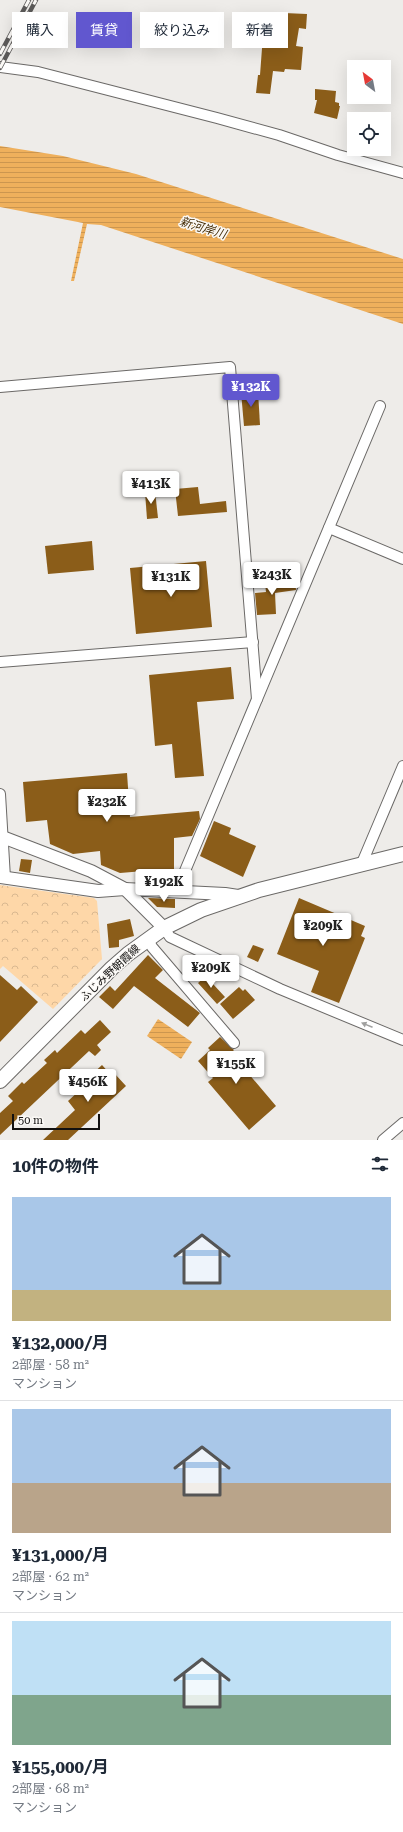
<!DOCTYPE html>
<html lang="ja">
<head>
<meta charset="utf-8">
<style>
  :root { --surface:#fff; --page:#f6f6f7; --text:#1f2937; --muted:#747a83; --line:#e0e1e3; --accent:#6157cf }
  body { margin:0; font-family:"Roboto Serif","Noto Sans JP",serif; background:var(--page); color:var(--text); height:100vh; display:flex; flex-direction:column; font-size:15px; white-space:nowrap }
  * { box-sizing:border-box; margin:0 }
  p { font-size:13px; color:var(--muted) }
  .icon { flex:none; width:22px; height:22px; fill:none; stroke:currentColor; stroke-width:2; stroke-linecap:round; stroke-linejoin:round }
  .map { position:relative; height:1140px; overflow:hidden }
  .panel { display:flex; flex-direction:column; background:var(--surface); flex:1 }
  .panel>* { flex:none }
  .hud { position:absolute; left:12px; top:12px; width:379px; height:36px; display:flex; gap:8px }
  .needle { width:26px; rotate:328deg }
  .buttons { position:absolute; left:347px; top:60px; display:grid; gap:8px }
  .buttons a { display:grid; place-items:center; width:44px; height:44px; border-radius:0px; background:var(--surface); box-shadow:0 4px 16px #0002; font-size:20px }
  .scale { position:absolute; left:12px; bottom:10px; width:88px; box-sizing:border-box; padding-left:4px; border:2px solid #121110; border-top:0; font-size:11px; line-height:14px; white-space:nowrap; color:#121110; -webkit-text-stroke:3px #fbf9f6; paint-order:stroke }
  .price { position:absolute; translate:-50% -34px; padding:0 9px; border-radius:4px; background:#fff; color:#222; font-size:13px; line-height:26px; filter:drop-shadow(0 1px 2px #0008) }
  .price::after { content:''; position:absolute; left:50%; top:24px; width:12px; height:9px; margin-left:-6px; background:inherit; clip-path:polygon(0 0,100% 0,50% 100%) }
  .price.current { background:var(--accent); color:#fff }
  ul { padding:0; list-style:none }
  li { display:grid; align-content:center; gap:8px; height:212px; padding:0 12px }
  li+li { border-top:1px solid var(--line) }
  li span { display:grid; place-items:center; height:124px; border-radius:0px; color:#555 }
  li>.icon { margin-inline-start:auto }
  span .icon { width:72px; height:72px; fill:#fffc; stroke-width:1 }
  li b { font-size:17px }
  h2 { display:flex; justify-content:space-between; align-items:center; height:48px; padding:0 12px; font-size:17px }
  .tag { padding:0 14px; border-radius:0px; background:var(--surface); box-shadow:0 4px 16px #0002; font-size:14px; line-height:36px }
  .tag.current { background:var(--accent); color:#fff }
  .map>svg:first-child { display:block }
</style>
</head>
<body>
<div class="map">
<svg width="403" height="1140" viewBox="0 0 403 1140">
  <defs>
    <pattern id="forest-crowns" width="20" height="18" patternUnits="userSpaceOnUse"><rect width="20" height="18" fill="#fed7a8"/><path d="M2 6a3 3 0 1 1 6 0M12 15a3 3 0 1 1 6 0" fill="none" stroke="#d9b890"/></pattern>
    <pattern id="water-rules" width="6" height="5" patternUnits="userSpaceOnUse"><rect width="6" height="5" fill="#efb05c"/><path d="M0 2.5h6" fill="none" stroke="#cc964f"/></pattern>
  </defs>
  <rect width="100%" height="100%" fill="#eeece9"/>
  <path fill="url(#forest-crowns)" d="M0 885 94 898 97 901 102 959 53 1009 3 966 0 969Z"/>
  <g fill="url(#water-rules)">
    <path d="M0 146 63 156 136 174 403 259V324L101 225 87 224 74 281H71L83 223 0 207Z"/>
    <path d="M158 1019 192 1042 181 1059 147 1036Z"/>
  </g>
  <g fill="#8b5d19">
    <path d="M284 13 307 14 306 29 299 28 296 46 303 47 301 70 285 69 284 72 273 71 270 94 256 93 258 75H260L263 35 245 33 246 23 271 25 272 17 283 18Z"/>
    <path d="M315 89 336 91 335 102 339 103V106H340L337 119 314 113 317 100H315Z"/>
    <path d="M258 391 260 425 244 426 241 392Z"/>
    <path d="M198 487 200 504 226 501 227 512 178 516 175 489Z"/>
    <path d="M155 491 158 518 147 519 145 492Z"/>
    <path d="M92 541 94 570 48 574 45 546Z"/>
    <path d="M206 561 212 627 136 634 130 568Z"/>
    <path d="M295 580 296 590 275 593 276 614 257 615 255 593 266 592 265 583Z"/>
    <path d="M231 667 234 699 197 702 204 776 175 778 172 744 155 746 149 675Z"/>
    <path d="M127 773 130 817 199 811 200 819 192 836 174 838V875H144V871L120 873 101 865 100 851 73 854 50 844 47 820 26 822 23 782Z"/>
    <path d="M214 821 231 828 229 834 256 846 243 877 200 856Z"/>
    <path d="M21 859 32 860 30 873 19 871Z"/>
    <path d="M148 898 175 899V908L157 907Z"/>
    <path d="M299 898 365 926 361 936 365 938 339 1003 311 992 319 971 277 954Z"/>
    <path d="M130 919 134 936 119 940V947L109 948 107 924Z"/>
    <path d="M253 945 264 949 258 962 247 957Z"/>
    <path d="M148 955 163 970 155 978 200 1013 188 1027 134 986 113 1009 99 997 110 986 115 991Z"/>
    <path d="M208 974 215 982 213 984 225 997 217 1004 198 983Z"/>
    <path d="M0 975 17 990 21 986 38 1002 0 1042Z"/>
    <path d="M239 987 243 991 245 989 255 1000 233 1019 220 1004Z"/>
    <path d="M100 1020 111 1032 97 1045 101 1050 95 1056 89 1051 0 1135V1113L13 1101 8 1096 22 1082 24 1084 47 1063 44 1060 55 1050 57 1053 81 1030 85 1034Z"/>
    <path d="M220 1037 234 1050 231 1053 276 1106 249 1130 208 1082 213 1078 198 1061 210 1050 208 1048Z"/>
    <path d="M102 1065 112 1076 115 1074 126 1086 68 1140H43L75 1110 68 1101 91 1080 89 1077Z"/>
  </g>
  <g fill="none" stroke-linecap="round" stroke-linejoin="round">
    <defs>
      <g id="minor">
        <path d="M0 67 38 72 217 118 279 135 338 155 403 173"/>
        <path d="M0 387 230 367 257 699"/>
        <path d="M329 528 403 559"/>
        <path d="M0 662 253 642"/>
        <path d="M0 794 5 878"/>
        <path d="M362 863 403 766"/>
        <path d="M178 891 182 878 380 406"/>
        <path d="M164 928 170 937 280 989 403 1040"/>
        <path d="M148 939 152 947 234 1043"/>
        <path d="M383 1140 403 1123"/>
      </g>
      <g id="tertiary">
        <path d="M0 836 91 871 125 889 164 928"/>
        <path d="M0 877 98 891 125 889 225 894 238 896"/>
      </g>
      <path id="secondary" d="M0 1081 112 968 128 954 164 928 201 910 259 890 403 854"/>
    </defs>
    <use href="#minor" stroke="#6b6967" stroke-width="12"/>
    <use href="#tertiary" stroke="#6b6967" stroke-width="14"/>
    <use href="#secondary" stroke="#6b6967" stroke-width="16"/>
    <use href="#minor" stroke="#fff" stroke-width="10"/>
    <use href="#tertiary" stroke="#fff" stroke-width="12"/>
    <use href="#secondary" stroke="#fff" stroke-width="14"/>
    <defs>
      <g id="rail">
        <path d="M0 54 29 0"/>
        <path d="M0 68 36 0"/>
      </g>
    </defs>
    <use href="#rail" stroke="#5c5a59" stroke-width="4.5"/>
    <use href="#rail" stroke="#fbf9f6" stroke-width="3" stroke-dasharray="9" stroke-linecap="butt"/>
  </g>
  <defs><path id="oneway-solid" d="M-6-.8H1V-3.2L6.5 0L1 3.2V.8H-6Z"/></defs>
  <use fill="#a0a09f" href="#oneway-solid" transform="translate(367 1025) rotate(-158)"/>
  <g text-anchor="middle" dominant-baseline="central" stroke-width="3" stroke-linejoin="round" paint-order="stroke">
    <g font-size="11" fill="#121110" stroke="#fbf9f6">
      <text transform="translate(110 973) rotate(-43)">ふじみ野朝霞線</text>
    </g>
    <g font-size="12" font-style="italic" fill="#472e08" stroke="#fbf9f6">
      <text transform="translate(203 228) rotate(17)">新河岸川</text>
    </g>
  </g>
</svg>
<div class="buttons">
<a><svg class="needle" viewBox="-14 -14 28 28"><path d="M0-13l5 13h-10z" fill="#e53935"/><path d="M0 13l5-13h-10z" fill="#747a83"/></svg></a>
<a><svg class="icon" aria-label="locate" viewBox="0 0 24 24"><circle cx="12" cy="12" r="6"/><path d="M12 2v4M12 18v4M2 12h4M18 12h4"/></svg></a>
</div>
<div class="scale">50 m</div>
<b class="price current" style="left:251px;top:408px">¥132K</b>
<b class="price" style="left:151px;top:505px">¥413K</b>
<b class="price" style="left:272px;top:596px">¥243K</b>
<b class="price" style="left:171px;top:598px">¥131K</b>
<b class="price" style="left:107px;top:823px">¥232K</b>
<b class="price" style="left:164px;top:903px">¥192K</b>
<b class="price" style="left:323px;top:947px">¥209K</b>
<b class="price" style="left:211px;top:989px">¥209K</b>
<b class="price" style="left:236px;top:1085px">¥155K</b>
<b class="price" style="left:88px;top:1103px">¥456K</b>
<div class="hud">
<a class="tag">購入</a>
<a class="tag current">賃貸</a>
<a class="tag">絞り込み</a>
<a class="tag">新着</a>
</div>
</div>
<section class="panel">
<h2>10件の物件<svg class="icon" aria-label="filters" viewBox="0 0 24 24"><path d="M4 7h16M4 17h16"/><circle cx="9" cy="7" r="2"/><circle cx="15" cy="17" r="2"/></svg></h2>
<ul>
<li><span style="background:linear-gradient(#a9c7e8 75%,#c2b280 0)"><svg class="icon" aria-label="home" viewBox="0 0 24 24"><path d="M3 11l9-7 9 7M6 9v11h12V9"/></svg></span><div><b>¥132,000/月</b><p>2部屋 · 58 m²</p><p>マンション</p></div></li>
<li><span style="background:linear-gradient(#a9c7e8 60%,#b9a48a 0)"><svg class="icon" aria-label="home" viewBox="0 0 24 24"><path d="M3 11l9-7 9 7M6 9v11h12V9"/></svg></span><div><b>¥131,000/月</b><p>2部屋 · 62 m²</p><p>マンション</p></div></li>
<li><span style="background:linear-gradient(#bfe0f5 60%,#7fa58c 0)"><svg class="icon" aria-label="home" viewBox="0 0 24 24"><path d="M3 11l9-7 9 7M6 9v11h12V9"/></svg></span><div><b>¥155,000/月</b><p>2部屋 · 68 m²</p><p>マンション</p></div></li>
</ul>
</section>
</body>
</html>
